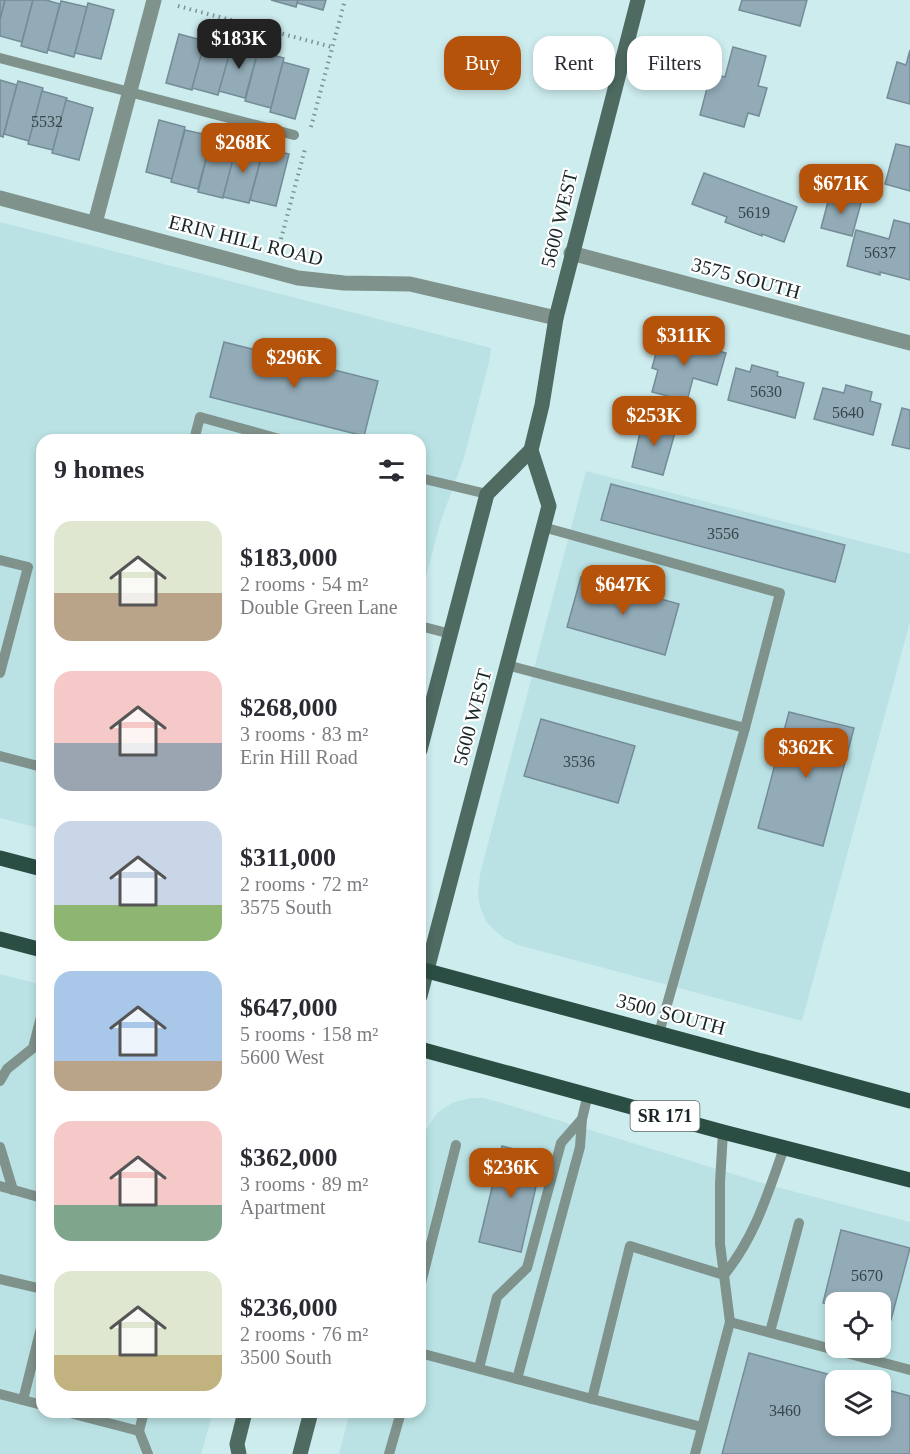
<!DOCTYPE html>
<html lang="en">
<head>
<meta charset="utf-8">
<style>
  :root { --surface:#fff; --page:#f2f2f3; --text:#2b2b33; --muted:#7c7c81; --accent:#b45309 }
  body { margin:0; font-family:"Times New Roman",serif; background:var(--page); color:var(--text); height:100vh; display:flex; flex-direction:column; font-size:22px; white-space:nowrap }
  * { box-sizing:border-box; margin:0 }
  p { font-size:20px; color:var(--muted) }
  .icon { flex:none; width:33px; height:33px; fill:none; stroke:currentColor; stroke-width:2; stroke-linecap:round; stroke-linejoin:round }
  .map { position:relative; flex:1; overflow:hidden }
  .side { position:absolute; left:36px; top:434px; width:390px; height:984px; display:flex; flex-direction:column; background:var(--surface); border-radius:18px; box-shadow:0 3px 9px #0003 }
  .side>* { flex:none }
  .banner { position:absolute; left:444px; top:36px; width:375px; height:54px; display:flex; gap:12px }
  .controls { position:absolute; left:825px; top:1292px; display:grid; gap:12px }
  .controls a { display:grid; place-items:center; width:66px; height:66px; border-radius:12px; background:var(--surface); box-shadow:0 3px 9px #0003; font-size:30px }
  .price { position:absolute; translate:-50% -51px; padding:0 14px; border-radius:12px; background:var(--accent); color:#fff; font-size:20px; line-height:39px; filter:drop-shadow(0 2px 3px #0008) }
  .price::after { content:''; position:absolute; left:50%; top:36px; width:18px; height:14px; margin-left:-9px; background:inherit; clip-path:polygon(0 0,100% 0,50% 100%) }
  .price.current { background:#222; color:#fff }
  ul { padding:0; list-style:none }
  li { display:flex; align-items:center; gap:18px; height:150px; padding:0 18px }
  li span { display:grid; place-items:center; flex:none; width:168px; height:120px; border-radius:18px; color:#555 }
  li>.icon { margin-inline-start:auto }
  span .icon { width:72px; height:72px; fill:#fffc; stroke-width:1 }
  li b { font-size:26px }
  h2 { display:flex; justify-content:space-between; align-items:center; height:72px; padding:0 18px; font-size:26px }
  .chip { padding:0 21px; border-radius:18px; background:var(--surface); box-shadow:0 3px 9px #0003; font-size:21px; line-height:54px }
  .chip.current { background:var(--accent); color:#fff }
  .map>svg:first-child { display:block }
</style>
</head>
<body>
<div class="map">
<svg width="910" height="1454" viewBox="0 0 910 1454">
  <rect width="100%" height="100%" fill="#cdecee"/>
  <g fill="#bae2e4" fill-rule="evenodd">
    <path d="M0 222 491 348 489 362 463 461 441 520 420 599V440H42V829L0 818Z"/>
    <path d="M586 471 910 554V622L802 1021 518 945 504 938 495 931 486 921 480 907 478 894 480 874Z"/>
    <path d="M0 974 42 985V1412H213L201 1454H0Z"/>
    <path d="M470 1098H483L499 1102 769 1185 910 1222V1454H339L350 1412H420V1144L423 1135 437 1113 452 1103ZM836 1302H880V1347H836ZM836 1380H880V1425H836Z"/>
  </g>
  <g fill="#92abb7" stroke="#748c97" stroke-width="1.5">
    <path d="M0 0H5L0 20Z"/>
    <path d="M5 0H33L22 42 0 36V20Z"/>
    <path d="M33 0H46L60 4 47 53 21 46Z"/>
    <path d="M271 0H298L296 7Z"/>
    <path d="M298 0H326L323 10 297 3Z"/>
    <path d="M742 0H807L800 26 739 10Z"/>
    <path d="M61 1 87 7 74 57 48 50Z"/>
    <path d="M88 3 114 10 101 59 75 53Z"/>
    <path d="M179 34 205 41 192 90 166 83Z"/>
    <path d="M206 38 232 46 218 95 192 88Z"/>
    <path d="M233 41 259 48 245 98 219 91Z"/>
    <path d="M733 47 766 56 758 86 767 88 759 116 748 113 744 127 700 115 711 73 725 77Z"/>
    <path d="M910 50V104L887 98 897 62 906 65Z"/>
    <path d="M258 51 284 58 271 108 245 101Z"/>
    <path d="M283 62 309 69 295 119 270 112Z"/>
    <path d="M0 80 17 85 3 137 0 136Z"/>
    <path d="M18 81 43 88 29 141 4 134Z"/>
    <path d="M42 91 67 98 53 150 28 144Z"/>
    <path d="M66 100 93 108 79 160 52 153Z"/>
    <path d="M159 120 185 127 172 179 146 172Z"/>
    <path d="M185 130 212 136 198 189 171 182Z"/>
    <path d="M211 140 237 146 223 198 198 192Z"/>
    <path d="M237 144 263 150 249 203 223 197Z"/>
    <path d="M896 144 910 147V191L885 184Z"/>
    <path d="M264 148 289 154 276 206 250 200Z"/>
    <path d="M704 173 797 207 784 242 762 234V236L725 222 727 217 692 204Z"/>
    <path d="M830 194 861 203 852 236 821 228Z"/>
    <path d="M894 220 910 224V280L880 272V275L847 266 856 230 889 239Z"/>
    <path d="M661 335 726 353 717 385 693 378 687 401 652 392 658 370 652 368Z"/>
    <path d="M224 342 378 381 364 436 210 397Z"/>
    <path d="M752 365 778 372 777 376 804 383 795 418 728 400 736 368 750 372Z"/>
    <path d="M846 385 872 392 870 401 881 404 873 435 814 419 823 388 844 393Z"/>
    <path d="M902 408 910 410V449L892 445Z"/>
    <path d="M643 420 676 429 663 475 632 467Z"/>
    <path d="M611 484 845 545 835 582 601 520Z"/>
    <path d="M581 577 679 604 665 655 567 627Z"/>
    <path d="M789 712 854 728 823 846 758 828Z"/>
    <path d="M541 719 635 746 618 803 524 776Z"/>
    <path d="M502 1146 543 1156 521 1252 479 1242Z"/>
    <path d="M841 1230 910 1248 891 1320 880 1318V1302H836V1306L823 1303Z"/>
    <path d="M749 1353 850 1380H836V1425H880V1388L910 1396V1454H722Z"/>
  </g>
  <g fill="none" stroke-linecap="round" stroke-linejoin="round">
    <g stroke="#7b9193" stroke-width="4" stroke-dasharray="1.5 4.5" stroke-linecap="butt">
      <path d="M178 6 332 47"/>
      <path d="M311 127 345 0"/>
      <path d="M281 239 305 149"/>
    </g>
    <g stroke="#7f928b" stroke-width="10">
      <path d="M0 58 294 135"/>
      <path d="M194 440 200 417 283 440"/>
      <path d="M420 478 487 494"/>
      <path d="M543 527 780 593 745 728 659 1033"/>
      <path d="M0 560 28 567 0 673"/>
      <path d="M420 626 451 634"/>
      <path d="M507 665 745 728"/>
      <path d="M0 756 42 767"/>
      <path d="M39 868 42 856"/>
      <path d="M0 1081 7 1069 33 1048 42 1013"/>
      <path d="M0 1147 13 1190"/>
      <path d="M0 1186 42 1198"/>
      <path d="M724 1275C755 1237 768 1193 784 1148"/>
      <path d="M0 1279 42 1289"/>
      <path d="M420 1287 456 1145"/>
      <path d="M730 1322 910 1370"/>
      <path d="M770 1332 799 1223"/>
      <path d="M420 1353 592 1399 630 1246 724 1275"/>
      <path d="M479 1368 497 1297 527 1268 561 1143 582 1119"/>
      <path d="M517 1379 580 1147 582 1119 588 1094"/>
      <path d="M0 1394 42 1405"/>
      <path d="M592 1399 702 1427"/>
      <path d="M23 1400 42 1324"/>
      <path d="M66 1412 139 1431 148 1454"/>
      <path d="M139 1431 144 1412"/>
      <path d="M389 1454 401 1412"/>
      <path d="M695 1454 730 1322 720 1244V1183L723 1132"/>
    </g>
    <g stroke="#7f928b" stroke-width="15">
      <path d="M0 198 298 278 344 283 410 284 556 318"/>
      <path d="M95 223 154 0"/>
      <path d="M571 253 910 343"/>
    </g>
    <g stroke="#4e6a61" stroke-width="15">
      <path d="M420 750 487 494 531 450"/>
      <path d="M420 996 549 506 531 450 542 405 556 318 638 0"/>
      <path d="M239 1454 237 1444 245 1412"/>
      <path d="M300 1454 311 1412"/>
    </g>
    <g stroke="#2a4e43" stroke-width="15">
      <path d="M0 858 42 869"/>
      <path d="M0 939 42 950"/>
      <path d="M420 969 910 1101"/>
      <path d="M420 1049 723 1132 910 1180"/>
    </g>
  </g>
  <g text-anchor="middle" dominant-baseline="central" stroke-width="4.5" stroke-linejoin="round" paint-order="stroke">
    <g font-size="16" fill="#37464a">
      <text x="47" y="121">5532</text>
      <text x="754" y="212">5619</text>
      <text x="880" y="252">5637</text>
      <text x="766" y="391">5630</text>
      <text x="848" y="412">5640</text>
      <text x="723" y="533">3556</text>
      <text x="579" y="761">3536</text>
      <text x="867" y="1275">5670</text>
      <text x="785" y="1410">3460</text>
    </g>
    <rect fill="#fff" stroke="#5e6667" stroke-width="1.5" x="630.5" y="1101" width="69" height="30" rx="4.5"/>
    <g font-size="18" font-weight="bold" fill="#192526">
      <text x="665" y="1116">SR 171</text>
    </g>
    <g font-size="20" fill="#192526" stroke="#fff">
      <text transform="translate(559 219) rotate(-76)">5600 WEST</text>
      <text transform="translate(246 240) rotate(14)">ERIN HILL ROAD</text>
      <text transform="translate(746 278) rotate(15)">3575 SOUTH</text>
      <text transform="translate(472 717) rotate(-75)">5600 WEST</text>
      <text transform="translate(671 1014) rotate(15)">3500 SOUTH</text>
    </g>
  </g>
</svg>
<div class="controls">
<a><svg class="icon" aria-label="locate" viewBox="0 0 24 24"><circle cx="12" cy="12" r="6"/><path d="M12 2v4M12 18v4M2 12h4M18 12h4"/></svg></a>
<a><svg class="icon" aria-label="layers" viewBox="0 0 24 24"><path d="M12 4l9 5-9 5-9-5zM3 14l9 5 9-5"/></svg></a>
</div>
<b class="price current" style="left:239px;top:70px">$183K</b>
<b class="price" style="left:243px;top:174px">$268K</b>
<b class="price" style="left:841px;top:215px">$671K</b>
<b class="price" style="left:684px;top:367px">$311K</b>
<b class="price" style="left:294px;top:389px">$296K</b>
<b class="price" style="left:654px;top:447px">$253K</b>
<b class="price" style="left:623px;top:616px">$647K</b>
<b class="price" style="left:806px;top:779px">$362K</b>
<b class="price" style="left:511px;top:1199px">$236K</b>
<div class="banner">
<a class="chip current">Buy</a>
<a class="chip">Rent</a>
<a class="chip">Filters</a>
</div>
<section class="side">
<h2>9 homes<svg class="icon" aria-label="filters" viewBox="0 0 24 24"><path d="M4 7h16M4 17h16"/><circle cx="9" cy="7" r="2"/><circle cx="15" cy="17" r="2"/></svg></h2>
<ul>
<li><span style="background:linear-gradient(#dfe7d0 60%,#b9a48a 0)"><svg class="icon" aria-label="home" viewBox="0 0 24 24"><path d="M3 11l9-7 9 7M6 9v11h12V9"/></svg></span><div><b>$183,000</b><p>2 rooms · 54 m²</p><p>Double Green Lane</p></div></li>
<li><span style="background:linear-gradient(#f6c9c9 60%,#9aa5b1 0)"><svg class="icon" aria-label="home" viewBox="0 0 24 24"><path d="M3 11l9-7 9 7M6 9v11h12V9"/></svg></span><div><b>$268,000</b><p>3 rooms · 83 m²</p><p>Erin Hill Road</p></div></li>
<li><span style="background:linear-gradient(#c9d6e8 70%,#8fb573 0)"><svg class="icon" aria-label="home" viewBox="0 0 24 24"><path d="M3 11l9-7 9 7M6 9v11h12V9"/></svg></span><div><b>$311,000</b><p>2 rooms · 72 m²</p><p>3575 South</p></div></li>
<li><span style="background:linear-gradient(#a9c7e8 75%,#b9a48a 0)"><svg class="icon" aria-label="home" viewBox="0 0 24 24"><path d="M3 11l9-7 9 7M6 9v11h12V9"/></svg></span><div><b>$647,000</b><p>5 rooms · 158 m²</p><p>5600 West</p></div></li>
<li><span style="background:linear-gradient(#f6c9c9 70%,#7fa58c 0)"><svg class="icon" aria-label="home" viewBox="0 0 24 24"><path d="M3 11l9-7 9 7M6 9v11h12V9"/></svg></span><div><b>$362,000</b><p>3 rooms · 89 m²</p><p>Apartment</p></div></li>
<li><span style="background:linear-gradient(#dfe7d0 70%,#c2b280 0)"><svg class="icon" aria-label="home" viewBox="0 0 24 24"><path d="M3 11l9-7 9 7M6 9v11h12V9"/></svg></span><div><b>$236,000</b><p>2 rooms · 76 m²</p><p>3500 South</p></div></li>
</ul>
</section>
</div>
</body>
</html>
